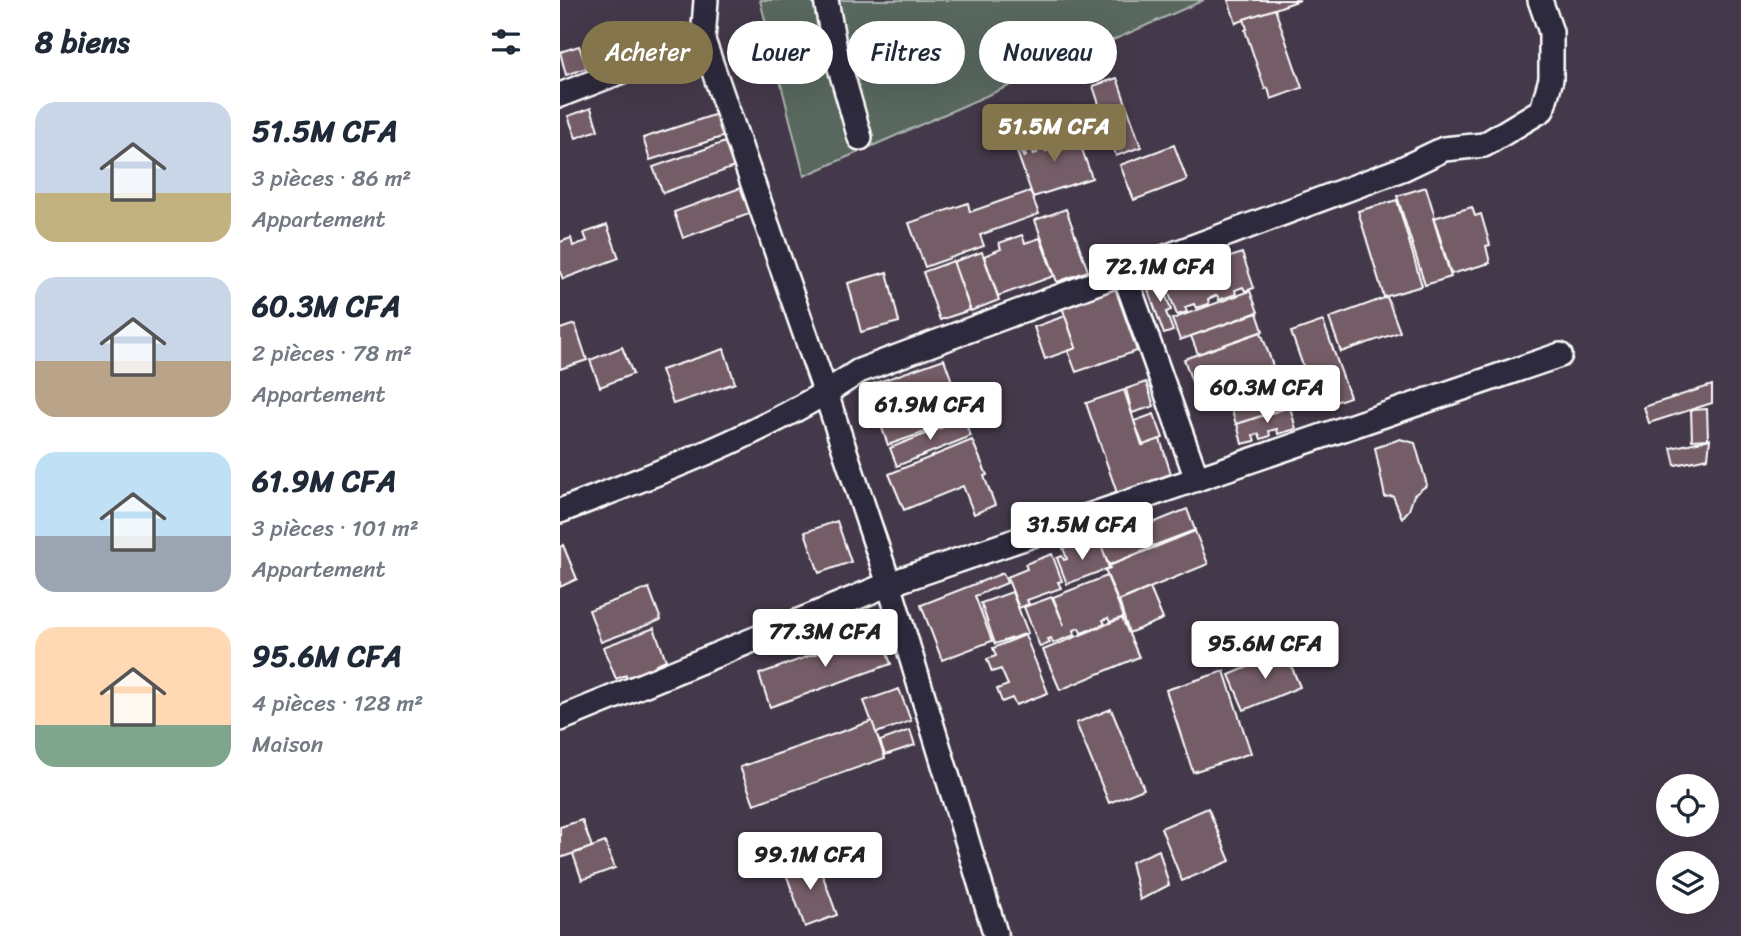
<!DOCTYPE html>
<html lang="fr">
<head>
<meta charset="utf-8">
<style>
  :root { --surface:#fff; --page:#f6f6f7; --text:#1f2937; --muted:#747a83; --accent:#84754c }
  body { margin:0; font-family:Sriracha,sans-serif; background:var(--page); color:var(--text); height:100vh; display:flex; flex-direction:column; font-size:26px; white-space:nowrap }
  * { box-sizing:border-box; margin:0 }
  p { font-size:23px; color:var(--muted) }
  .icon { flex:none; width:38px; height:38px; fill:none; stroke:currentColor; stroke-width:2; stroke-linecap:round; stroke-linejoin:round }
  .map { position:relative; flex:1; overflow:hidden }
  .panel { display:flex; flex-direction:column; background:var(--surface); width:560px }
  .panel>* { flex:none }
  .guide { position:absolute; left:21px; top:21px; width:665px; height:63px; display:flex; gap:14px }
  .fabs { position:absolute; left:1096px; top:774px; display:grid; gap:14px }
  .fabs a { display:grid; place-items:center; width:63px; height:63px; border-radius:50%; background:var(--surface); box-shadow:0 7px 28px #0002; font-size:35px }
  .price { position:absolute; translate:-50% -60px; padding:0 16px; border-radius:7px; background:#fff; color:#222; font-size:23px; line-height:46px; filter:drop-shadow(0 2px 4px #0008) }
  .price::after { content:''; position:absolute; left:50%; top:42px; width:21px; height:16px; margin-left:-10px; background:inherit; clip-path:polygon(0 0,100% 0,50% 100%) }
  .price.on { background:var(--accent); color:#fff }
  ul { padding:0; list-style:none }
  li { display:flex; align-items:center; gap:21px; height:175px; padding:0 35px }
  li span { display:grid; place-items:center; flex:none; width:196px; height:140px; border-radius:21px; color:#555 }
  li>.icon { margin-inline-start:auto }
  span .icon { width:84px; height:84px; fill:#fffc; stroke-width:1 }
  li b { font-size:30px }
  h2 { display:flex; justify-content:space-between; align-items:center; height:84px; padding:0 35px; font-size:30px }
  .chip { padding:0 24px; border-radius:32px; background:var(--surface); box-shadow:0 7px 28px #0002; font-size:24px; line-height:63px }
  .chip.on { background:var(--accent); color:#fff }
  main { display:flex; flex:1; min-height:0 }
  .map>svg:first-child { display:block }
</style>
</head>
<body>
<main>
<section class="panel">
<h2>8 biens<svg class="icon" aria-label="filters" viewBox="0 0 24 24"><path d="M4 7h16M4 17h16"/><circle cx="9" cy="7" r="2"/><circle cx="15" cy="17" r="2"/></svg></h2>
<ul>
<li><span style="background:linear-gradient(#c9d6e8 65%,#c2b280 0)"><svg class="icon" aria-label="home" viewBox="0 0 24 24"><path d="M3 11l9-7 9 7M6 9v11h12V9"/></svg></span><div><b>51.5M CFA</b><p>3 pièces · 86 m²</p><p>Appartement</p></div></li>
<li><span style="background:linear-gradient(#c9d6e8 60%,#b9a48a 0)"><svg class="icon" aria-label="home" viewBox="0 0 24 24"><path d="M3 11l9-7 9 7M6 9v11h12V9"/></svg></span><div><b>60.3M CFA</b><p>2 pièces · 78 m²</p><p>Appartement</p></div></li>
<li><span style="background:linear-gradient(#bfe0f5 60%,#9aa5b1 0)"><svg class="icon" aria-label="home" viewBox="0 0 24 24"><path d="M3 11l9-7 9 7M6 9v11h12V9"/></svg></span><div><b>61.9M CFA</b><p>3 pièces · 101 m²</p><p>Appartement</p></div></li>
<li><span style="background:linear-gradient(#ffd9b3 70%,#7fa58c 0)"><svg class="icon" aria-label="home" viewBox="0 0 24 24"><path d="M3 11l9-7 9 7M6 9v11h12V9"/></svg></span><div><b>95.6M CFA</b><p>4 pièces · 128 m²</p><p>Maison</p></div></li>
</ul>
</section>
<div class="map">
<svg width="1181" height="936" viewBox="0 0 1181 936">
  <rect width="100%" height="100%" fill="#44394a"/>
  <filter id="ink" filterUnits="userSpaceOnUse"><feTurbulence type="fractalNoise" baseFrequency=".0143" numOctaves="2"/><feDisplacementMap in="SourceGraphic" scale="14" xChannelSelector="R" yChannelSelector="G"/><feConvolveMatrix kernelMatrix="1 2 1 2 8 2 1 2 1" color-interpolation-filters="sRGB"/></filter>
  <g filter="url(#ink)">
    <path fill="#58685f" stroke="#acb4af" stroke-width="2" d="M200 0H644L244 176Z"/>
    <g fill="#755d67" stroke="#fff" stroke-width="2">
      <path d="M668 0H740L676 23Z"/>
      <path d="M715 9 742 88 711 99 708 88 705 89 685 30 687 29 684 19Z"/>
      <path d="M19 46 27 68 6 75 0 52Z"/>
      <path d="M557 78 581 147 556 156 533 86Z"/>
      <path d="M31 108 38 130 16 138 8 116Z"/>
      <path d="M157 114 165 136 90 160 83 138Z"/>
      <path d="M515 129 532 178 473 197 456 149 460 147 464 157 466 156 463 147 470 144 474 154 477 153 473 143 482 140 486 151 488 150 484 139 494 136 496 145 498 144 496 136 505 133 508 142 510 141 507 132Z"/>
      <path d="M168 141 177 166 103 193 93 167Z"/>
      <path d="M614 145 627 180 574 200 560 165Z"/>
      <path d="M183 187 192 213 123 238 114 212Z"/>
      <path d="M866 187 875 217 873 218 891 277 865 285 837 196Z"/>
      <path d="M470 191 479 214 420 235 424 246 365 267 349 223 408 203 410 212Z"/>
      <path d="M837 200 862 286 824 297 798 211Z"/>
      <path d="M912 207 915 216 921 214 930 245 926 246 930 263 891 274 874 218Z"/>
      <path d="M506 209 528 271 497 282 475 220Z"/>
      <path d="M47 225 59 258 3 279 0 272V242L11 238 13 246 27 241 24 233Z"/>
      <path d="M462 235 465 243 480 238 494 276 438 296 424 256 441 249 439 243Z"/>
      <path d="M422 252 439 300 411 311 393 262Z"/>
      <path d="M682 253 694 288 685 291 683 287 675 290 676 294 659 300 657 295 648 299 649 304 636 308 634 304 625 307 627 312 617 315 604 280Z"/>
      <path d="M393 261 410 310 380 320 363 272Z"/>
      <path d="M327 272 339 322 301 332 288 283Z"/>
      <path d="M600 279 611 310 606 312 613 331 604 334 586 284Z"/>
      <path d="M555 288 577 351 516 372 508 351 516 348 502 307Z"/>
      <path d="M690 291 698 312 620 340 612 319Z"/>
      <path d="M827 297 840 332 781 352 769 318Z"/>
      <path d="M697 313 703 331 638 354 631 336Z"/>
      <path d="M505 316 516 348 485 359 474 327Z"/>
      <path d="M763 321 790 397 758 408 731 332Z"/>
      <path d="M15 324 27 360 0 369V329Z"/>
      <path d="M701 332 714 369 637 396 624 359Z"/>
      <path d="M62 347 73 374 40 387 30 360Z"/>
      <path d="M164 349 175 383 113 404 101 370Z"/>
      <path d="M384 359 405 418 328 445 307 386Z"/>
      <path d="M718 370 722 383 692 393 693 395 722 385 729 407 676 424 668 399 682 395 678 383Z"/>
      <path d="M586 382 594 406 572 413 566 389Z"/>
      <path d="M1152 385V403L1089 423 1084 407Z"/>
      <path d="M564 390 582 445 600 439 611 474 557 493 526 403Z"/>
      <path d="M730 407 736 429 718 434 717 429 709 431 710 436 701 439 699 434 693 435 695 441 682 444 677 424Z"/>
      <path d="M1147 409 1148 439 1132 440 1131 410Z"/>
      <path d="M594 414 603 438 583 445 574 421Z"/>
      <path d="M403 419 411 436 337 466 330 448Z"/>
      <path d="M840 439 855 443 867 485 854 495 849 510 842 518 833 496 825 497 815 448Z"/>
      <path d="M1150 439 1148 458 1115 465 1111 448Z"/>
      <path d="M412 440 427 475 424 476 435 505 414 514 403 486 344 510 329 474Z"/>
      <path d="M627 509 635 530 593 546 585 526Z"/>
      <path d="M277 521 291 562 259 573 245 532Z"/>
      <path d="M584 523 586 534 588 533 593 547 549 565 539 541Z"/>
      <path d="M635 531 648 564 558 601 545 570 550 568 549 566Z"/>
      <path d="M540 542 549 568 507 584 497 558 502 556 504 560 507 559 503 548 517 543 520 550Z"/>
      <path d="M3 545 17 579 0 587V547Z"/>
      <path d="M492 554 502 581 498 582 501 588 467 600 469 604 459 608 447 577 467 569 465 564Z"/>
      <path d="M443 573 447 583 415 596 432 641 382 660 361 605Z"/>
      <path d="M547 576 564 617 550 622 548 618 543 620 545 624 521 633 519 628 514 630 515 635 493 643 491 638 488 639 490 643 480 647 464 607 492 597 504 625 493 597Z"/>
      <path d="M89 588 101 620 41 642 29 610Z"/>
      <path d="M590 588 603 619 569 633 559 601Z"/>
      <path d="M452 592 468 633 435 644 421 603Z"/>
      <path d="M562 618 579 657 500 690 483 650Z"/>
      <path d="M94 628 106 660 96 664 97 667 67 679 66 675 56 679 43 647Z"/>
      <path d="M319 631 331 664 210 707 199 674Z"/>
      <path d="M465 635 488 693 456 705 452 698 442 702 437 689 448 685 441 669 432 672 427 659 436 656 433 648Z"/>
      <path d="M725 651 740 687 684 710 669 675Z"/>
      <path d="M664 671 691 753 633 772 606 690Z"/>
      <path d="M339 689 351 721 316 733 304 701Z"/>
      <path d="M551 709 584 789 549 803 516 723Z"/>
      <path d="M312 721 325 758 194 804 180 767Z"/>
      <path d="M350 730 355 745 325 755 320 741Z"/>
      <path d="M648 808 670 861 622 881 601 828Z"/>
      <path d="M22 820 32 847 0 858V827Z"/>
      <path d="M45 842 55 868 22 880 13 854Z"/>
      <path d="M599 850 609 885 580 900 571 862Z"/>
      <path d="M256 857 277 915 245 927 224 868Z"/>
    </g>
    <g fill="none" stroke-linecap="round" stroke-linejoin="round">
      <defs>
        <g id="minor">
          <path d="M146 0 143 40 266 394 329 584 436 936"/>
          <path d="M266 0 275 50 300 138"/>
          <path d="M0 95 143 40"/>
          <path d="M564 273 637 479"/>
          <path d="M0 511C103 471 207 434 299 371L842 169 884 149 924 145 982 110 991 79V32L980 0"/>
          <path d="M0 719 329 584 1000 355"/>
        </g>
      </defs>
      <use href="#minor" stroke="#fff" stroke-width="28"/>
      <use href="#minor" stroke="#2f2a3d" stroke-width="23"/>
    </g>
  </g>
</svg>
<div class="fabs">
<a><svg class="icon" aria-label="locate" viewBox="0 0 24 24"><circle cx="12" cy="12" r="6"/><path d="M12 2v4M12 18v4M2 12h4M18 12h4"/></svg></a>
<a><svg class="icon" aria-label="layers" viewBox="0 0 24 24"><path d="M12 4l9 5-9 5-9-5zM3 14l9 5 9-5"/></svg></a>
</div>
<b class="price on" style="left:494px;top:164px">51.5M CFA</b>
<b class="price" style="left:600px;top:304px">72.1M CFA</b>
<b class="price" style="left:707px;top:425px">60.3M CFA</b>
<b class="price" style="left:370px;top:442px">61.9M CFA</b>
<b class="price" style="left:522px;top:562px">31.5M CFA</b>
<b class="price" style="left:265px;top:669px">77.3M CFA</b>
<b class="price" style="left:705px;top:681px">95.6M CFA</b>
<b class="price" style="left:250px;top:892px">99.1M CFA</b>
<div class="guide">
<a class="chip on">Acheter</a>
<a class="chip">Louer</a>
<a class="chip">Filtres</a>
<a class="chip">Nouveau</a>
</div>
</div>
</main>
</body>
</html>
